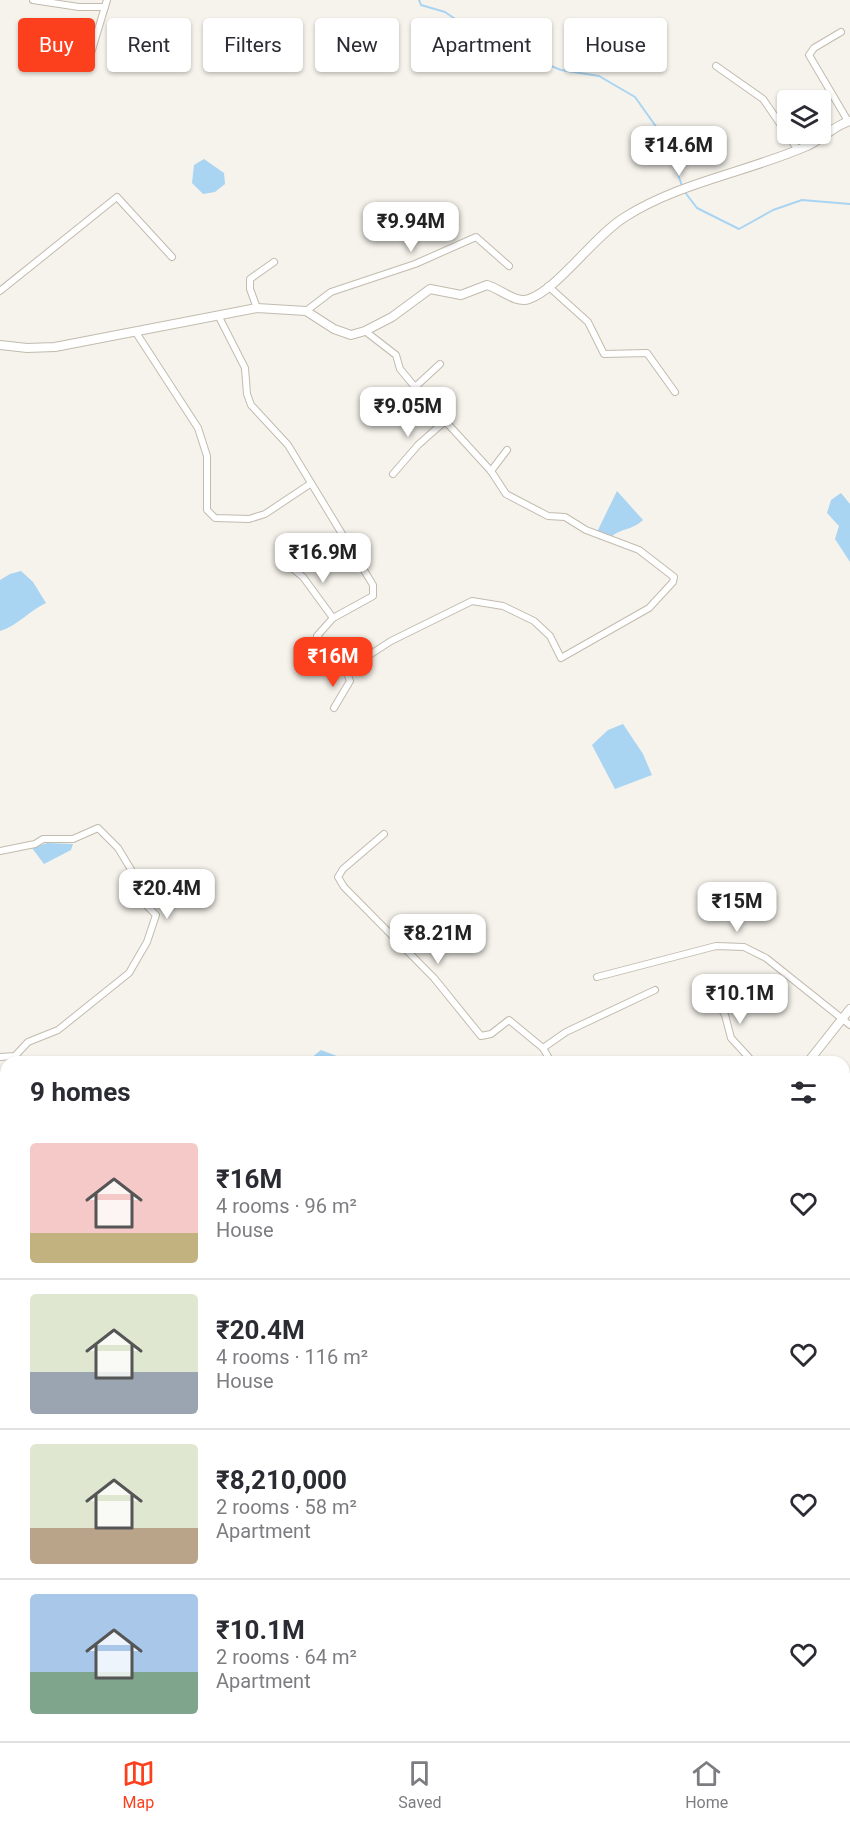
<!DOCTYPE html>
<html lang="en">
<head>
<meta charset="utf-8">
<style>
  :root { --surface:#fff; --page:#f7f7f7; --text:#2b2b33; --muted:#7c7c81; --line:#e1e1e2; --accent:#fc3f1d }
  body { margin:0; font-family:Roboto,sans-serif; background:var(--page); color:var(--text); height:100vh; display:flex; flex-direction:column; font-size:22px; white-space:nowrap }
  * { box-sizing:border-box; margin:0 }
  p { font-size:20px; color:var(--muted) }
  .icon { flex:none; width:33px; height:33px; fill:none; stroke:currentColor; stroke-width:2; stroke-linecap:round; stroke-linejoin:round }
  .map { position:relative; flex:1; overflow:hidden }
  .sheet { position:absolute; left:0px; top:1056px; width:850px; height:686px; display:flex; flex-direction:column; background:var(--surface); border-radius:18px 18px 0 0; box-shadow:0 2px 4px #0004 }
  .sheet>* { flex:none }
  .guide { position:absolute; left:18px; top:18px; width:814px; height:54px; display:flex; gap:12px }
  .buttons { position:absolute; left:777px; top:90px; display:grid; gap:12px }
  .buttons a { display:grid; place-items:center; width:54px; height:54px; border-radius:6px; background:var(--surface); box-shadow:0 2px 4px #0004; font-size:30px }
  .price { position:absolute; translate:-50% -51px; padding:0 14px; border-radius:12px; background:#fff; color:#222; font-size:20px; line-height:39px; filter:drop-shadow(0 2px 3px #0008) }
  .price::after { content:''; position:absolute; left:50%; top:36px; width:18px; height:14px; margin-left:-9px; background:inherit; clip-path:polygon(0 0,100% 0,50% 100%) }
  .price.selected { background:var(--accent); color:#fff }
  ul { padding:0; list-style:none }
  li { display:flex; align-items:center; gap:18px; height:150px; padding:0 30px }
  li+li { border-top:2px solid var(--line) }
  li span { display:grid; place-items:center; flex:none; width:168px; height:120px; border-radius:6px; color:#555 }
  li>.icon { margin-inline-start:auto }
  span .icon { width:72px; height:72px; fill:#fffc; stroke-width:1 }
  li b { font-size:26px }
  h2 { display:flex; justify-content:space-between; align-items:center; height:72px; padding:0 30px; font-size:26px }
  .chip { padding:0 21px; border-radius:6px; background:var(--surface); box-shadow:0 2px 4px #0004; font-size:21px; line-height:54px }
  .chip.selected { background:var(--accent); color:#fff }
  .menu { display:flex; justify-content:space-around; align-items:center; height:84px; border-top:2px solid var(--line); background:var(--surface); font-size:16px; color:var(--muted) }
  .menu a { display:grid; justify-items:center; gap:3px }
  .menu .selected { color:var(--accent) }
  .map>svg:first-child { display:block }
</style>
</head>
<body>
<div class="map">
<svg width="850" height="1741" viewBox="0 0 850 1741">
  <rect width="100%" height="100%" fill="#f6f3ec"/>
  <g fill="#a9d4f2">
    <path d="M204 159 224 173 225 184 215 192 203 194 192 183 194 165Z"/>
    <path d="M617 491 643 520C633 530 621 528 611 537L597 532Z"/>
    <path d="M841 493 850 504V562L835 539 839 526 827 513 831 500Z"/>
    <path d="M21 571 33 582 46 603C29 611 17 626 0 631V580L10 574Z"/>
    <path d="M623 724 643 754 652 775 615 789 592 745 608 730Z"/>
    <path d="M47 843 73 844 71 850 44 864 32 848Z"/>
    <path d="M321 1050 337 1056 342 1062H306Z"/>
    <path d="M6 1114V1179H0V1115Z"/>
    <path d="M602 1736H645C634 1741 611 1741 602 1736Z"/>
  </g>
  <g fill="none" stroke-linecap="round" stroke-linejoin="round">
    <g stroke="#a9d4f2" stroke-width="2">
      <path d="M419 0 421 5 445 12 514 59H534L561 70 599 76 635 97 667 142 682 186"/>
      <path d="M684 191 697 208 739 229 773 210 802 200 850 204"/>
      <path d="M844 1355 850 1351"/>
      <path d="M80 1736 83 1741"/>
    </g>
    <defs>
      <g id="minor">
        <path d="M33 0 79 7H105"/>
        <path d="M841 32 814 48 809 55 848 121"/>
        <path d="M88 63 107 0"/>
        <path d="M716 66 763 99 798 150"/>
        <path d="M548 286 588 322 604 354 647 353 675 392"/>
        <path d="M0 291 117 197 172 257"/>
        <path d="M257 308 250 289V279L274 262"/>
        <path d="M306 311 331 292 415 264 476 237 509 266"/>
        <path d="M218 315 245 368 247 394 251 405 288 445 373 585V596L333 618 317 636 346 670 350 681 334 708"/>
        <path d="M135 331 198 428 207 456V510L215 518 249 519 265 514 310 484"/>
        <path d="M365 331 396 355 400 369 444 422 418 445 393 474"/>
        <path d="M414 388 440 364"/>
        <path d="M491 471 507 450"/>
        <path d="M293 569 303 577 333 618"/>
        <path d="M346 670 391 641 472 601 503 606 534 621 550 636 561 658 649 608 673 582 674 577 639 550 586 530 565 517 548 516 506 494 491 471 447 423"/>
        <path d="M384 834 343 869 338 877 344 887 434 978 481 1036 491 1034 509 1020 543 1048 551 1062"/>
        <path d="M0 851 35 844 43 839H73L98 828 118 848 141 886 147 906 156 915 147 942 129 973 58 1030 28 1042 15 1056 0 1057"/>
        <path d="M597 977 716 946 744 947 766 958 850 1025"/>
        <path d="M715 998 725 1015 731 1038 753 1062"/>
        <path d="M543 1048 566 1032 655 990"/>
        <path d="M844 1200 850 1205"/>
        <path d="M0 1327 6 1325"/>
        <path d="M0 1361 6 1369"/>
        <path d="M0 1612 6 1607"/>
        <path d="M68 1736 71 1741"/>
        <path d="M87 1736 90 1741"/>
      </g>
      <g id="tertiary">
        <path d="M0 345 27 348 55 347 257 308 306 311 334 329 351 335 365 331 392 317 430 289 461 295 487 285C499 288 516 304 529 299 558 289 594 236 625 217 680 182 748 172 807 146 822 140 834 125 850 121"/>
        <path d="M808 1062 850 1009"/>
        <path d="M0 1310 6 1309"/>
      </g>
    </defs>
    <use href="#minor" stroke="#c2bbae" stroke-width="8"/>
    <use href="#tertiary" stroke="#c2bbae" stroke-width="10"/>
    <use href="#minor" stroke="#fff" stroke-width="6"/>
    <use href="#tertiary" stroke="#fff" stroke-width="8"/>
  </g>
</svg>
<div class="buttons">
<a><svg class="icon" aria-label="layers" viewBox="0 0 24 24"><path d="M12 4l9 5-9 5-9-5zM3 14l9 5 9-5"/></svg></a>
</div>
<b class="price" style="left:679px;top:177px">₹14.6M</b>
<b class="price" style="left:411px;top:253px">₹9.94M</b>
<b class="price" style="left:408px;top:438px">₹9.05M</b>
<b class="price" style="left:323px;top:584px">₹16.9M</b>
<b class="price selected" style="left:333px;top:688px">₹16M</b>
<b class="price" style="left:167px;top:920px">₹20.4M</b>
<b class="price" style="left:737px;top:933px">₹15M</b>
<b class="price" style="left:438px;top:965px">₹8.21M</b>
<b class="price" style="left:740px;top:1025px">₹10.1M</b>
<div class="guide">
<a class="chip selected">Buy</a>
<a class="chip">Rent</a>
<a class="chip">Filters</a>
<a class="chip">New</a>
<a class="chip">Apartment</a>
<a class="chip">House</a>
</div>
<section class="sheet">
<h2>9 homes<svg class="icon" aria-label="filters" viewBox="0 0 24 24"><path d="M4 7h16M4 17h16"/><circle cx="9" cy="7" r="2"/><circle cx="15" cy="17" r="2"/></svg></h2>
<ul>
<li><span style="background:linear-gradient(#f6c9c9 75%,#c2b280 0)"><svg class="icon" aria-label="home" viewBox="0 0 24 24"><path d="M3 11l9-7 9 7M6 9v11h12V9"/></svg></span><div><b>₹16M</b><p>4 rooms · 96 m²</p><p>House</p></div><svg class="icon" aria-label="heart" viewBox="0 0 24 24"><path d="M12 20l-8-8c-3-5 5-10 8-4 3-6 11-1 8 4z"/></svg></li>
<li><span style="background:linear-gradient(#dfe7d0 65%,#9aa5b1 0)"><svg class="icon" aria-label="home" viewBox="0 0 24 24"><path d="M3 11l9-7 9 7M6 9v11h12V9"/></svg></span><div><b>₹20.4M</b><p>4 rooms · 116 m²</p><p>House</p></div><svg class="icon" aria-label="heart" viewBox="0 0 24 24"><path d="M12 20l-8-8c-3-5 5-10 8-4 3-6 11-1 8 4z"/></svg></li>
<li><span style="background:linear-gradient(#dfe7d0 70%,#b9a48a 0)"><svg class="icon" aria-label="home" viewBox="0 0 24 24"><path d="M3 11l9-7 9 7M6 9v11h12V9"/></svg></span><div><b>₹8,210,000</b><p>2 rooms · 58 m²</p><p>Apartment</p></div><svg class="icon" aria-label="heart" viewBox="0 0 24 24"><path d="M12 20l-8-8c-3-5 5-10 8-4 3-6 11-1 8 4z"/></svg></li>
<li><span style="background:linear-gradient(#a9c7e8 65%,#7fa58c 0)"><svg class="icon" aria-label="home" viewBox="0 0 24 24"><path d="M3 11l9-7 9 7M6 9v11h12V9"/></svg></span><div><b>₹10.1M</b><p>2 rooms · 64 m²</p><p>Apartment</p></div><svg class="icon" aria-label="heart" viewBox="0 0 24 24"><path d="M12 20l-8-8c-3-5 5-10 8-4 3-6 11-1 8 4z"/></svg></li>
</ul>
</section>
</div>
<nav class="menu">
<a class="selected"><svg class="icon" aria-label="map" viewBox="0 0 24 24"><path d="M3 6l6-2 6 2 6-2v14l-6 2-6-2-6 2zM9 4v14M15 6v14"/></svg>Map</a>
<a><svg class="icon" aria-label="saved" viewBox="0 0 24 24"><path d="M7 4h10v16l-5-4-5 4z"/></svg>Saved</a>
<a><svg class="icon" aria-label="home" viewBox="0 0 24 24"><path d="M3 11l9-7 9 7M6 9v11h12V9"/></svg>Home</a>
</nav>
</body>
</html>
